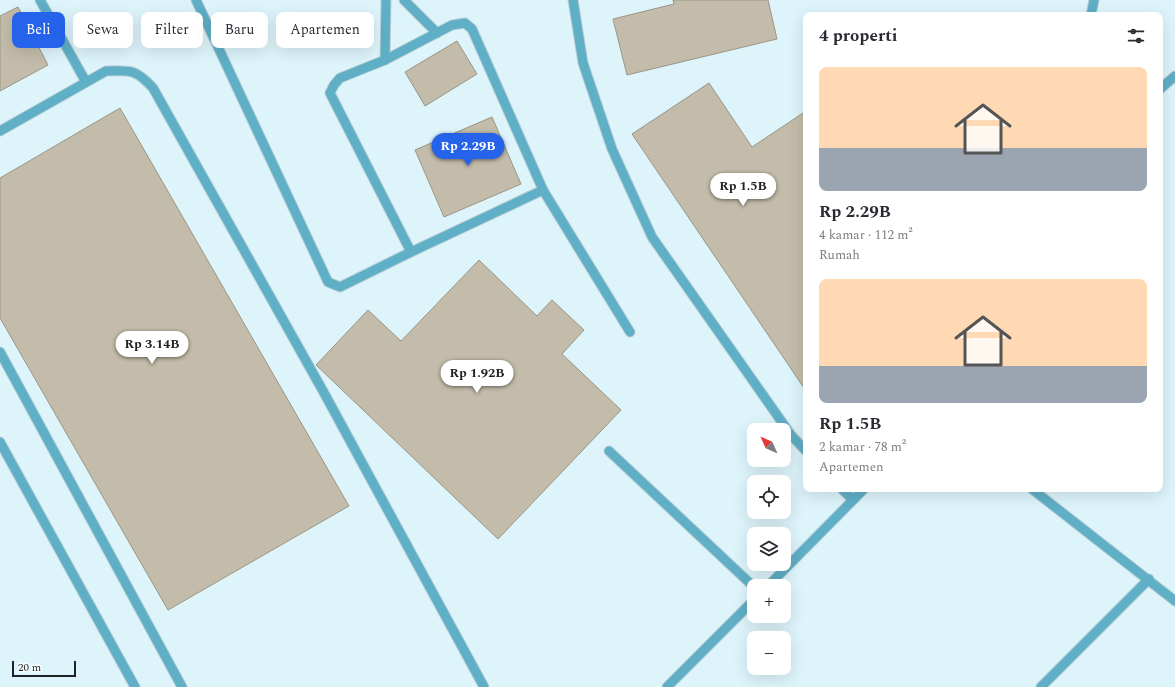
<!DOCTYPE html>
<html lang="id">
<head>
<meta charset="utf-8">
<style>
  :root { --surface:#fff; --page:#f7f7f7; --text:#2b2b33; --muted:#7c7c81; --accent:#2563eb }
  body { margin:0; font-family:Spectral,serif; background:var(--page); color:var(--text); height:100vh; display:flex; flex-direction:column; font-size:15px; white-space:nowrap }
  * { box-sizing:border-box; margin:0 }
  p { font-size:13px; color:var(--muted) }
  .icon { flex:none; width:22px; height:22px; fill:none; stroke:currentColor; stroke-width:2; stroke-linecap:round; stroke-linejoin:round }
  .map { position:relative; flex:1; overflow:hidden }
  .details { position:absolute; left:803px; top:12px; width:360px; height:480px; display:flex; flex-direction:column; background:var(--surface); border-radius:8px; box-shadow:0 4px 16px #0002 }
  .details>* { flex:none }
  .guide { position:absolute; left:12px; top:12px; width:380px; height:36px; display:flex; gap:8px }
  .needle { width:26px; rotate:315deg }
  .tools { position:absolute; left:747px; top:423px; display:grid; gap:8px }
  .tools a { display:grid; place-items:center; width:44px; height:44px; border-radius:8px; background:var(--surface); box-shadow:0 4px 16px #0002; font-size:20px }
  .scale { position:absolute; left:12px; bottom:10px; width:64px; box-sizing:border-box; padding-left:4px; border:2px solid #1b2326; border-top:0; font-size:11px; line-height:14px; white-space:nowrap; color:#1b2326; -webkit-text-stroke:3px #f9fdff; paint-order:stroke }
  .price { position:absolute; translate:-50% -34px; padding:0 9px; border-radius:14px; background:#fff; color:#222; font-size:13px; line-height:26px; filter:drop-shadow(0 1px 2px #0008) }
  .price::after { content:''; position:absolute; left:50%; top:24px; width:12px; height:9px; margin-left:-6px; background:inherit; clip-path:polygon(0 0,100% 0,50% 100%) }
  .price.current { background:var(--accent); color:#fff }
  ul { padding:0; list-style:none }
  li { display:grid; align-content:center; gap:8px; height:212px; padding:0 16px }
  li span { display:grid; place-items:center; height:124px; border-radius:8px; color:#555 }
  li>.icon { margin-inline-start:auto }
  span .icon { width:72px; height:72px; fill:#fffc; stroke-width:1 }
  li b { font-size:17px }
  h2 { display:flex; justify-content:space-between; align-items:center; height:48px; padding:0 16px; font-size:17px }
  .pill { padding:0 14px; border-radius:8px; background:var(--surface); box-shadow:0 4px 16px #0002; font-size:14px; line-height:36px }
  .pill.current { background:var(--accent); color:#fff }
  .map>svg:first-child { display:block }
</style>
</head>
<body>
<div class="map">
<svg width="1175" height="687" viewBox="0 0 1175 687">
  <rect width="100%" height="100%" fill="#ddf4fb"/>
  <g fill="#c3bcaa" stroke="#9c9584">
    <path d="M673 0H768L777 39 627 75 613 19 674 4Z"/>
    <path d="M18 7 48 65 0 91V16Z"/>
    <path d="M457 41 477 74 425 106 405 72Z"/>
    <path d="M709 83 752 147 806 111V391L632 134Z"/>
    <path d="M120 108 349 506 168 610 0 318V178Z"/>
    <path d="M492 117 521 184 444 217 415 150Z"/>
    <path d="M479 260 537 316 552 300 584 330 562 354 621 410 498 539 316 365 368 310 401 341Z"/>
  </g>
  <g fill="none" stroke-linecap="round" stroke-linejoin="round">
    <defs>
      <g id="service">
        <path d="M40 0 86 82"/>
        <path d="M196 0 328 282 340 287 411 252"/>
        <path d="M404 0 437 33"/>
        <path d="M573 0 583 63 612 149 652 237 791 435 806 451"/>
        <path d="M1091 15 1094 0"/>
        <path d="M465 23 472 29 543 190 411 252 330 93 334 85 340 78 385 60 452 25Z"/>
        <path d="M385 60 386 0"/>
        <path d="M1160 89 1175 76"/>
        <path d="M0 131 106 71C130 70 136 69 153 88L323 391 484 687"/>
        <path d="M543 190 630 332"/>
        <path d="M0 352 182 687"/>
        <path d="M0 442 135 687"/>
        <path d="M609 451 754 587"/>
        <path d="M842 489 853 500"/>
        <path d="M1032 489 1175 601"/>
        <path d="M768 586 864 489"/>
        <path d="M667 687 754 600"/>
        <path d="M1041 687 1149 579"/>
      </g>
    </defs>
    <use href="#service" stroke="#baced5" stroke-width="11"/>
    <use href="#service" stroke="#5fafc6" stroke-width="9"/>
  </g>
</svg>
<div class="tools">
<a><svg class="needle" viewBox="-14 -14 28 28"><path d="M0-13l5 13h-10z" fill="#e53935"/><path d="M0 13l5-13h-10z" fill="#7c7c81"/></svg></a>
<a><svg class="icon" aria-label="locate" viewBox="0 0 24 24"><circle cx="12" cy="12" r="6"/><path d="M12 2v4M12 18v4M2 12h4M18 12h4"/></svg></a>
<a><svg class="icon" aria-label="layers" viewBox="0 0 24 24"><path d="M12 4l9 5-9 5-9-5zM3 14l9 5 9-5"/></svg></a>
<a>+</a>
<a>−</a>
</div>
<div class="scale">20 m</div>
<b class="price current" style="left:468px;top:167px">Rp 2.29B</b>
<b class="price" style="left:743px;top:207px">Rp 1.5B</b>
<b class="price" style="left:152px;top:365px">Rp 3.14B</b>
<b class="price" style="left:477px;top:394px">Rp 1.92B</b>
<div class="guide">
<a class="pill current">Beli</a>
<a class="pill">Sewa</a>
<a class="pill">Filter</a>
<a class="pill">Baru</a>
<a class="pill">Apartemen</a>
</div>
<section class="details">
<h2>4 properti<svg class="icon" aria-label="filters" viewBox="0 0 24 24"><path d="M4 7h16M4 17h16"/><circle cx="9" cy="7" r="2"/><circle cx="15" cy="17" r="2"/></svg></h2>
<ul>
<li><span style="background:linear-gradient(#ffd9b3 65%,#9aa5b1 0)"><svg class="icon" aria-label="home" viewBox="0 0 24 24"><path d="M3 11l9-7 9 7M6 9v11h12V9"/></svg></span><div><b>Rp 2.29B</b><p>4 kamar · 112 m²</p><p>Rumah</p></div></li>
<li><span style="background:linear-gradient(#ffd9b3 70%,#9aa5b1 0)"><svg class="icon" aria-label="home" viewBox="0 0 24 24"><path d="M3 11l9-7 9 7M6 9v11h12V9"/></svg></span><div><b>Rp 1.5B</b><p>2 kamar · 78 m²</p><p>Apartemen</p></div></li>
</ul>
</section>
</div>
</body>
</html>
